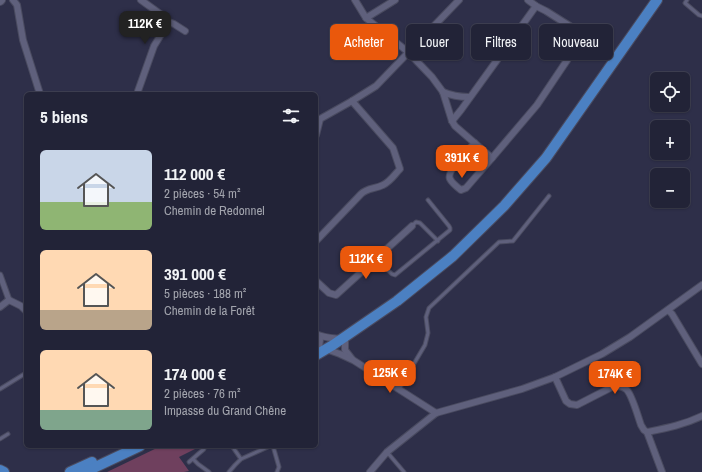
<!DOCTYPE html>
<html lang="fr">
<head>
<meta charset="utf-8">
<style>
  :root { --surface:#222337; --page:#2e2f42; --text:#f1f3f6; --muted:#a2a4ad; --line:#3f4052; --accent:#ea580c }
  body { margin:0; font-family:"Archivo Narrow",sans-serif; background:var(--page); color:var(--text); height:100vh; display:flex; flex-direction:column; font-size:15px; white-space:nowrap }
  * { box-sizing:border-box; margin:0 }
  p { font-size:13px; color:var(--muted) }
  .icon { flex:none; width:22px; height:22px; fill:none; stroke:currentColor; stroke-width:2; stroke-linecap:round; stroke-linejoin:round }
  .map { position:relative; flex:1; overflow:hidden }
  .panel { position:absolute; left:24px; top:92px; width:294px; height:356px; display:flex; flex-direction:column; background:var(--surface); border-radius:6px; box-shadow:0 1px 3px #0004,0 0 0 1px var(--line) }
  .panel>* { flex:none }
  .top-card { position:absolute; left:330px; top:24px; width:312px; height:36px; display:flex; gap:8px }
  .fabs { position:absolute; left:650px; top:72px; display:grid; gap:8px }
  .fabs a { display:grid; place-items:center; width:40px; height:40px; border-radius:6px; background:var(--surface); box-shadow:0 1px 3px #0004,0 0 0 1px var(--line); font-size:20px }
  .price { position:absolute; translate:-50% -34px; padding:0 9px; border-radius:8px; background:var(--accent); color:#fff; font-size:13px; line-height:26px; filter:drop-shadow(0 1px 2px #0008) }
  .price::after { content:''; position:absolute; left:50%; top:24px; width:12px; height:9px; margin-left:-6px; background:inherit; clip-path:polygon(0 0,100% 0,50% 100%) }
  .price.current { background:#222; color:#fff }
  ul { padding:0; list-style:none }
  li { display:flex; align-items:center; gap:12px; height:100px; padding:0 16px }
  li span { display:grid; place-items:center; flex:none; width:112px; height:80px; border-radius:6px; color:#555 }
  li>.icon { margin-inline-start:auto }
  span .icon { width:48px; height:48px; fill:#fffc; stroke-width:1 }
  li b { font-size:17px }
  h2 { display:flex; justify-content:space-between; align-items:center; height:48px; padding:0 16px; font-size:17px }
  .pill { padding:0 14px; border-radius:6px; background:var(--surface); box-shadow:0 1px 3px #0004,0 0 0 1px var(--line); font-size:14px; line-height:36px }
  .pill.current { background:var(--accent); color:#fff }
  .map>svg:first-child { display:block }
</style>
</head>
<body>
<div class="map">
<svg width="702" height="472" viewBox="0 0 702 472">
  <rect width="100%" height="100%" fill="#2e2f49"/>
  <path fill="#6f405e" d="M161 446H201L179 457 189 471 184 472H107Z"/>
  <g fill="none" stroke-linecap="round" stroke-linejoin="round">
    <defs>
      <g id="service">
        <path d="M687 0 685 3 699 15 702 16"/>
        <path d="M412 226 416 222 420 223 438 241"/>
        <path d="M376 259 392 274 395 275 450 230V228L449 226 428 200"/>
        <path d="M0 389 26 373"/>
        <path d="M399 389 425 345 428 333 426 317 429 308 499 242 513 241 549 196"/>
        <path d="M0 439 8 434"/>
        <path d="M232 446 241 459"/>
        <path d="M273 446 279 467 277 472"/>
        <path d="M387 452 404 472"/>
        <path d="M193 459 198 464 209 472"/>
        <path d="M189 462 204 449"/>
        <path d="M229 472 235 465 241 459 270 446"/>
      </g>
      <path id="pedestrian" d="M0 275 9 300"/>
      <g id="minor">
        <path d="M13 0 17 5 23 40 40 94"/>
        <path d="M355 0 366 18 408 52 432 77 443 92 452 121 455 126 492 158 466 188 461 190C457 187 452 183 450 179 446 171 469 149 475 143"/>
        <path d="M366 18 395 0"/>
        <path d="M166 21 174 24 185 31"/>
        <path d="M443 92C452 96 460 97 469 97"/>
        <path d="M138 94V91L154 46 165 28 166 21 163 16 141 0"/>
        <path d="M452 121 461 110 536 6"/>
        <path d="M316 135 320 119 352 101 376 86 459 0"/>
        <path d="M492 158 537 105 584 35 546 11 536 6 528 0"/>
        <path d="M316 241 361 194C367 188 375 189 383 185 390 182 395 174 400 169L393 148 352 101"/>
        <path d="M316 281 329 293 336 295 412 226"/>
        <path d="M0 307 9 300 21 306 26 311"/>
        <path d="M668 310 672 314 702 364"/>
        <path d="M316 334C324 338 332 338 341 339"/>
        <path d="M316 336 320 340 318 354"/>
        <path d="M345 336V350L352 359"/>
        <path d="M326 349 340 354 353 360 436 413"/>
        <path d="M555 377 566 401 570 404 577 405 614 386C618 386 622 386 626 389 632 394 638 417 641 425L644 430 647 432 662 472"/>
        <path d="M647 432C667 428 683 425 702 416"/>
        <path d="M370 472 387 452 436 413 522 389 555 377 602 354 630 337 702 285"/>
      </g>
      <path id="tertiary" d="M0 1 1 0"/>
      <g id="primary">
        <path d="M316 355 333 345 397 301 453 256 504 206 546 158 657 0"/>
        <path d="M0 470 4 472"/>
        <path d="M70 472 92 462"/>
        <path d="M85 472 140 446"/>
      </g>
    </defs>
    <use href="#service" stroke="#4a4b60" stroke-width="5"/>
    <use href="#pedestrian" stroke="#4a4b60" stroke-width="7"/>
    <use href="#minor" stroke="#4a4b60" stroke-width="8"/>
    <use href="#tertiary" stroke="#4a4b60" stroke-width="10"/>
    <use href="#primary" stroke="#4a4b60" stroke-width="12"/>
    <use href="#service" stroke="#5f607c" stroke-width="3"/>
    <use href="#pedestrian" stroke="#5f607c" stroke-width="5"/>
    <use href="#minor" stroke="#5f607c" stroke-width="6"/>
    <use href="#tertiary" stroke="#5f607c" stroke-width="8"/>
    <use href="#primary" stroke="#4b80c2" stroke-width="10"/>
  </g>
</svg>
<div class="fabs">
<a><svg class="icon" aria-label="locate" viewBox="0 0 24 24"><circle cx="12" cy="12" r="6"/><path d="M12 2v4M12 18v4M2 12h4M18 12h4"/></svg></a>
<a>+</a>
<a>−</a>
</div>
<b class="price current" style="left:145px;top:45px">112K €</b>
<b class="price" style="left:462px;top:179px">391K €</b>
<b class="price" style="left:366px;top:280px">112K €</b>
<b class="price" style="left:390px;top:394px">125K €</b>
<b class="price" style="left:615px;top:395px">174K €</b>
<div class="top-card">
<a class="pill current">Acheter</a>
<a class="pill">Louer</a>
<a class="pill">Filtres</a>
<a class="pill">Nouveau</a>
</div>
<section class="panel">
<h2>5 biens<svg class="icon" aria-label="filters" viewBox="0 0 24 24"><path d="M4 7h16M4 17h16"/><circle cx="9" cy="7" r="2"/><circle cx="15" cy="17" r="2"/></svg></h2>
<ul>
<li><span style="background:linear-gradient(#c9d6e8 65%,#8fb573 0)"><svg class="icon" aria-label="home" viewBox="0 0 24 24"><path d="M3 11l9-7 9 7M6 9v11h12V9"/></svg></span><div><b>112 000 €</b><p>2 pièces · 54 m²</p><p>Chemin de Redonnel</p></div></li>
<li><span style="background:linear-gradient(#ffd9b3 75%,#b9a48a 0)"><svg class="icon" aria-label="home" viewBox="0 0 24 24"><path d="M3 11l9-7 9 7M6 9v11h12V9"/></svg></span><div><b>391 000 €</b><p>5 pièces · 188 m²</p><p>Chemin de la Forêt</p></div></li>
<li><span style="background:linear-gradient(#ffd9b3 75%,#7fa58c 0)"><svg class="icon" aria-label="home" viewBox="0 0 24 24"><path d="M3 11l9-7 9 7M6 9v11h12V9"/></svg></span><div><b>174 000 €</b><p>2 pièces · 76 m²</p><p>Impasse du Grand Chêne</p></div></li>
</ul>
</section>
</div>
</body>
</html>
